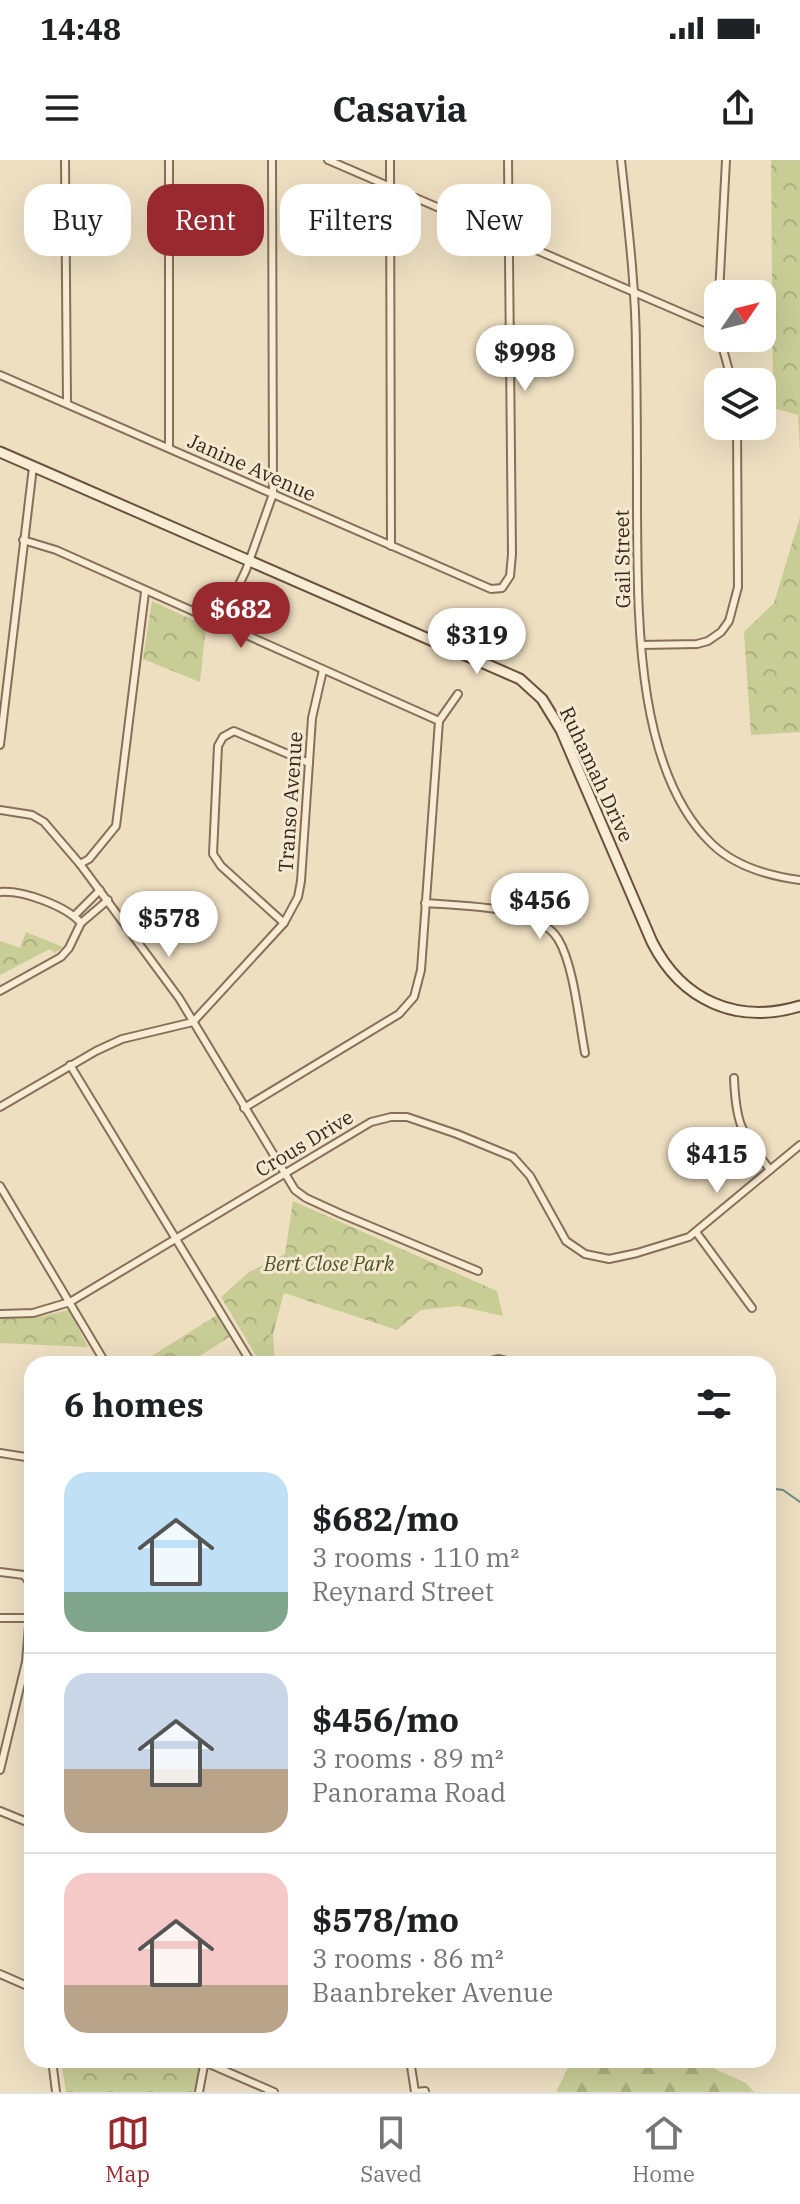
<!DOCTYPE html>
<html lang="en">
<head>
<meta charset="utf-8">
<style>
  :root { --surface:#fff; --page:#f2f2f2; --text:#202124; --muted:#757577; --line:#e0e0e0; --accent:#97292f }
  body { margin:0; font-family:"IBM Plex Serif",serif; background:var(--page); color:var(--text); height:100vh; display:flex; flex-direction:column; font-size:30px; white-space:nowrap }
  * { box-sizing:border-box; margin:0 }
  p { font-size:26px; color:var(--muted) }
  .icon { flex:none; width:44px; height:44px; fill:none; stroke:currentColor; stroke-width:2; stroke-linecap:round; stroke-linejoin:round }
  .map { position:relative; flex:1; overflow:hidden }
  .side { position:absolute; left:24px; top:1196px; width:752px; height:712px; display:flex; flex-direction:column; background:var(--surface); border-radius:24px; box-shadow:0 8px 32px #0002 }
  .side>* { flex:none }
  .hud { position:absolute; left:24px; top:24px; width:752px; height:72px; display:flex; gap:16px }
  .needle { width:52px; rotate:55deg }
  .tools { position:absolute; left:704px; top:120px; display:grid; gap:16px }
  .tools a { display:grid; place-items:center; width:72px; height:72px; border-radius:16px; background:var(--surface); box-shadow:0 8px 32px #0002; font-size:40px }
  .price { position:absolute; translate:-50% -68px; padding:0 18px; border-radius:28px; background:#fff; color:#222; font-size:26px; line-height:52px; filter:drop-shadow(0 2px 4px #0008) }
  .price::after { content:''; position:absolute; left:50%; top:48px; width:24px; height:18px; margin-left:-12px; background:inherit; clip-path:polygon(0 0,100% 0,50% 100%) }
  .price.selected { background:var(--accent); color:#fff }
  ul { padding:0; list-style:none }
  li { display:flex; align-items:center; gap:24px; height:200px; padding:0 40px }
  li+li { border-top:2px solid var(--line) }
  li span { display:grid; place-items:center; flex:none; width:224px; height:160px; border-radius:24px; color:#555 }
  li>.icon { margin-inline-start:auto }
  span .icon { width:96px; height:96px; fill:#fffc; stroke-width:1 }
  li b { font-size:34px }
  h2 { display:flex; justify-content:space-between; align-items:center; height:96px; padding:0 40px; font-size:34px }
  .tag { padding:0 28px; border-radius:24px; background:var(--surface); box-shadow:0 8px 32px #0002; font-size:28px; line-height:72px }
  .tag.selected { background:var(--accent); color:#fff }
  .status { display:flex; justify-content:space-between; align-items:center; height:56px; padding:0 40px; background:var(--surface); direction:ltr }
  .status svg { height:22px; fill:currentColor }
  header { display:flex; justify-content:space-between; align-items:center; height:104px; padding:0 40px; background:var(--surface); font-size:36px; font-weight:700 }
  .tabs { display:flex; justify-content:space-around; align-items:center; height:112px; border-top:2px solid var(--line); background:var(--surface); font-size:22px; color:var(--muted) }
  .tabs a { display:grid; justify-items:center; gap:4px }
  .tabs .selected { color:var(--accent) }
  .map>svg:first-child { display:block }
</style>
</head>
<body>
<div class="status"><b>14:48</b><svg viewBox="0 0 49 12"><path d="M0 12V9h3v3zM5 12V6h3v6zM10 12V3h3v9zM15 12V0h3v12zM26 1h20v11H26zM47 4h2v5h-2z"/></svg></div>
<header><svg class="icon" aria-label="menu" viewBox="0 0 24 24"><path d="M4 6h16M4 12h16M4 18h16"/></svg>Casavia<svg class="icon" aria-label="share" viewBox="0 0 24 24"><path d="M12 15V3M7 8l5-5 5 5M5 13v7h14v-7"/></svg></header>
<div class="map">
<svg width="800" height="1932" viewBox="0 0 800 1932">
  <defs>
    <pattern id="forest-firs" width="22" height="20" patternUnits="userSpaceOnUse" patternTransform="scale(2)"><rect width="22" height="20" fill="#c8cc95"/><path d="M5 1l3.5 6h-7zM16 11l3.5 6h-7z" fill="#acaf80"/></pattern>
    <pattern id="park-crowns" width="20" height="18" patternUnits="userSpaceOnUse" patternTransform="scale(2)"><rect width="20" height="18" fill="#c8cc95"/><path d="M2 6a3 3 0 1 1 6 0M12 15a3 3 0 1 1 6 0" fill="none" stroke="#acaf80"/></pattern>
  </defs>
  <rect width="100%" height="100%" fill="#eedfc1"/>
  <g fill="url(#forest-firs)">
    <path d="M286 1125 273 1174 275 1204H266L240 1152Z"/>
    <path d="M572 1900H695L746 1923 754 1932H556Z"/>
  </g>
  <g fill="url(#park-crowns)">
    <path d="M771 0H800V294L798 255 773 248Z"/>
    <path d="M800 357V572L751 575 744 472 774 443Z"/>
    <path d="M152 441 206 466 200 522 143 499Z"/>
    <path d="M26 772 63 787 55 793 50 789 0 815V781L20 788Z"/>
    <path d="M293 1041 497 1131 503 1156 458 1146 421 1150 397 1170 281 1132 263 1204H261L221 1137 249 1112 285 1094Z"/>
    <path d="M69 1150 88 1187 0 1183V1158L42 1156Z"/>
    <path d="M217 1155 231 1176 187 1204H139Z"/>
    <path d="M61 1900H186L201 1906 195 1932H66Z"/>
  </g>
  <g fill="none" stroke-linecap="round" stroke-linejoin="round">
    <g stroke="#6b8e84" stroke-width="2">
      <path d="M573 1204 601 1200 613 1204"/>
      <path d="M768 1328 783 1330 800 1342"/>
    </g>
    <defs>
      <g id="street">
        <path d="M65 0 67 242"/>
        <path d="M169 0V288"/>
        <path d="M328 0 717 168"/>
        <path d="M390 0 391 386"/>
        <path d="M621 0C628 64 636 128 636 193 637 245 637 298 637 350 638 451 634 609 712 684 735 706 769 716 800 720"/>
        <path d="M719 134 726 0"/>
        <path d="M718 156V171"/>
        <path d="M720 178 732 222"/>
        <path d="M0 215 491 429 502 428 510 416 512 394 508 0"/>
        <path d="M23 380 56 390 439 561"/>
        <path d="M220 465 246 410 273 334 272 0"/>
        <path d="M641 485 697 484 708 481 721 472 729 461 738 427 737 266"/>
        <path d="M0 585 33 307"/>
        <path d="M0 650 32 655 44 662 80 704 179 838 295 1030 306 1038 341 1054 478 1111"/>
        <path d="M80 704 89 699 116 666 145 432"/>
        <path d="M0 732C23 730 66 746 81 763L69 788 61 797 0 831"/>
        <path d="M425 743C462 746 537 745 558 779 574 805 579 862 585 893"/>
        <path d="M74 756 100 730"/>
        <path d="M81 763 108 740"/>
        <path d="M284 763 221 706 213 694 218 586 223 577 234 571 309 603"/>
        <path d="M70 905 252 1204"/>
        <path d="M734 918C736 967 742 972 770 1010"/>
        <path d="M0 947 96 891 122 879 193 862 284 763 298 737 301 721 312 558 323 510"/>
        <path d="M244 948 399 854 414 837 421 810 439 561 458 534"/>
        <path d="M0 1026 106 1204"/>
        <path d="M696 1072 752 1148"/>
        <path d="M0 1154 33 1153 70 1142 371 962 391 957H407L457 974 513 997 530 1016 566 1081 585 1094 609 1099 637 1093 689 1077 800 985"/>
        <path d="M479 1204 498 1199 520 1204"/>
        <path d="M0 1293 32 1298"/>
        <path d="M0 1412 24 1415 32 1426"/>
        <path d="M0 1458H28"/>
        <path d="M29 1579 32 1581"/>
        <path d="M0 1610 26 1502 32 1429"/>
        <path d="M0 1651 32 1664"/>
        <path d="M0 1814 32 1828"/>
        <path d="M52 1900 56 1932"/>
        <path d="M200 1900 274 1932"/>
        <path d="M410 1900 415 1932"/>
        <path d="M199 1932 205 1900"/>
        <path d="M416 1932 425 1931"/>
      </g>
      <path id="secondary" d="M0 292 520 519 542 539 561 570 652 782C682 841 737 865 800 846"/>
    </defs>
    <use href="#street" stroke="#876f59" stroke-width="10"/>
    <use href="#secondary" stroke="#69513c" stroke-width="13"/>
    <use href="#street" stroke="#f9ecd4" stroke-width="6"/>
    <use href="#secondary" stroke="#f9ecd4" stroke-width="9"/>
  </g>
  <g text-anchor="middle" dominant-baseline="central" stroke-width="6" stroke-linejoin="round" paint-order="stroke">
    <g font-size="20" fill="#37281d" stroke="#f5e9d1">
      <text transform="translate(252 307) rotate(24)">Janine Avenue</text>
      <text transform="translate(622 399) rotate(-91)">Gail Street</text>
      <text transform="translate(597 614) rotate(65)">Ruhamah Drive</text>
      <text transform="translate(290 642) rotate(-86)">Transo Avenue</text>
      <text transform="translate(304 983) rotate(-31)">Crous Drive</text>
    </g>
    <g font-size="20" font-style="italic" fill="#4a5424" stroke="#f5e9d1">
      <text x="329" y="1103">Bert Close Park</text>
    </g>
  </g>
</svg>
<div class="tools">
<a><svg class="needle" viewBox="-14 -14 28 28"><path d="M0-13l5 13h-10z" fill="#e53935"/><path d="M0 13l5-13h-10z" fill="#757577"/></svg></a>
<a><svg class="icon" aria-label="layers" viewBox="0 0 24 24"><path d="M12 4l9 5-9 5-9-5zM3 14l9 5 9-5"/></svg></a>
</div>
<b class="price" style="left:525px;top:233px">$998</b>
<b class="price selected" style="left:241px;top:490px">$682</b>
<b class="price" style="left:477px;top:516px">$319</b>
<b class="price" style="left:540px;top:781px">$456</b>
<b class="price" style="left:169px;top:799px">$578</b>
<b class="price" style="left:717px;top:1035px">$415</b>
<div class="hud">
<a class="tag">Buy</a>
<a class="tag selected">Rent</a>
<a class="tag">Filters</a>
<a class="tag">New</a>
</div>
<section class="side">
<h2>6 homes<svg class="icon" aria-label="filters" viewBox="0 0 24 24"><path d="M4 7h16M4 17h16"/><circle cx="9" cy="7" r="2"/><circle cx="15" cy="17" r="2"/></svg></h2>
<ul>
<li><span style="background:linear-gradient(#bfe0f5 75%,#7fa58c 0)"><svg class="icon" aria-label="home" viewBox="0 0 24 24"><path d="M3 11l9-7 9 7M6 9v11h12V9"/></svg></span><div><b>$682/mo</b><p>3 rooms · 110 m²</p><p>Reynard Street</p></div></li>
<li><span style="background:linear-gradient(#c9d6e8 60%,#b9a48a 0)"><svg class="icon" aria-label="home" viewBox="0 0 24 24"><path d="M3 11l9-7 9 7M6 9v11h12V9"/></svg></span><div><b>$456/mo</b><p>3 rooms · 89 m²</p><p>Panorama Road</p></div></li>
<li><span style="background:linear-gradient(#f6c9c9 70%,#b9a48a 0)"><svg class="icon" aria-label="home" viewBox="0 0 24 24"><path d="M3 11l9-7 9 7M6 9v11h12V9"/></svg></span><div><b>$578/mo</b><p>3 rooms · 86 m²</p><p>Baanbreker Avenue</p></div></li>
</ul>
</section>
</div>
<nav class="tabs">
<a class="selected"><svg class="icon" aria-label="map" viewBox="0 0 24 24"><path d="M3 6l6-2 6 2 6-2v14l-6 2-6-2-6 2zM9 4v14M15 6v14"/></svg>Map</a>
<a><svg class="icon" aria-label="saved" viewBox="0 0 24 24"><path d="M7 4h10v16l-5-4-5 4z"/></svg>Saved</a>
<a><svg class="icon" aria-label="home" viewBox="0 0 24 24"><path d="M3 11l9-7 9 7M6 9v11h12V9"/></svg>Home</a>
</nav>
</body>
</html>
